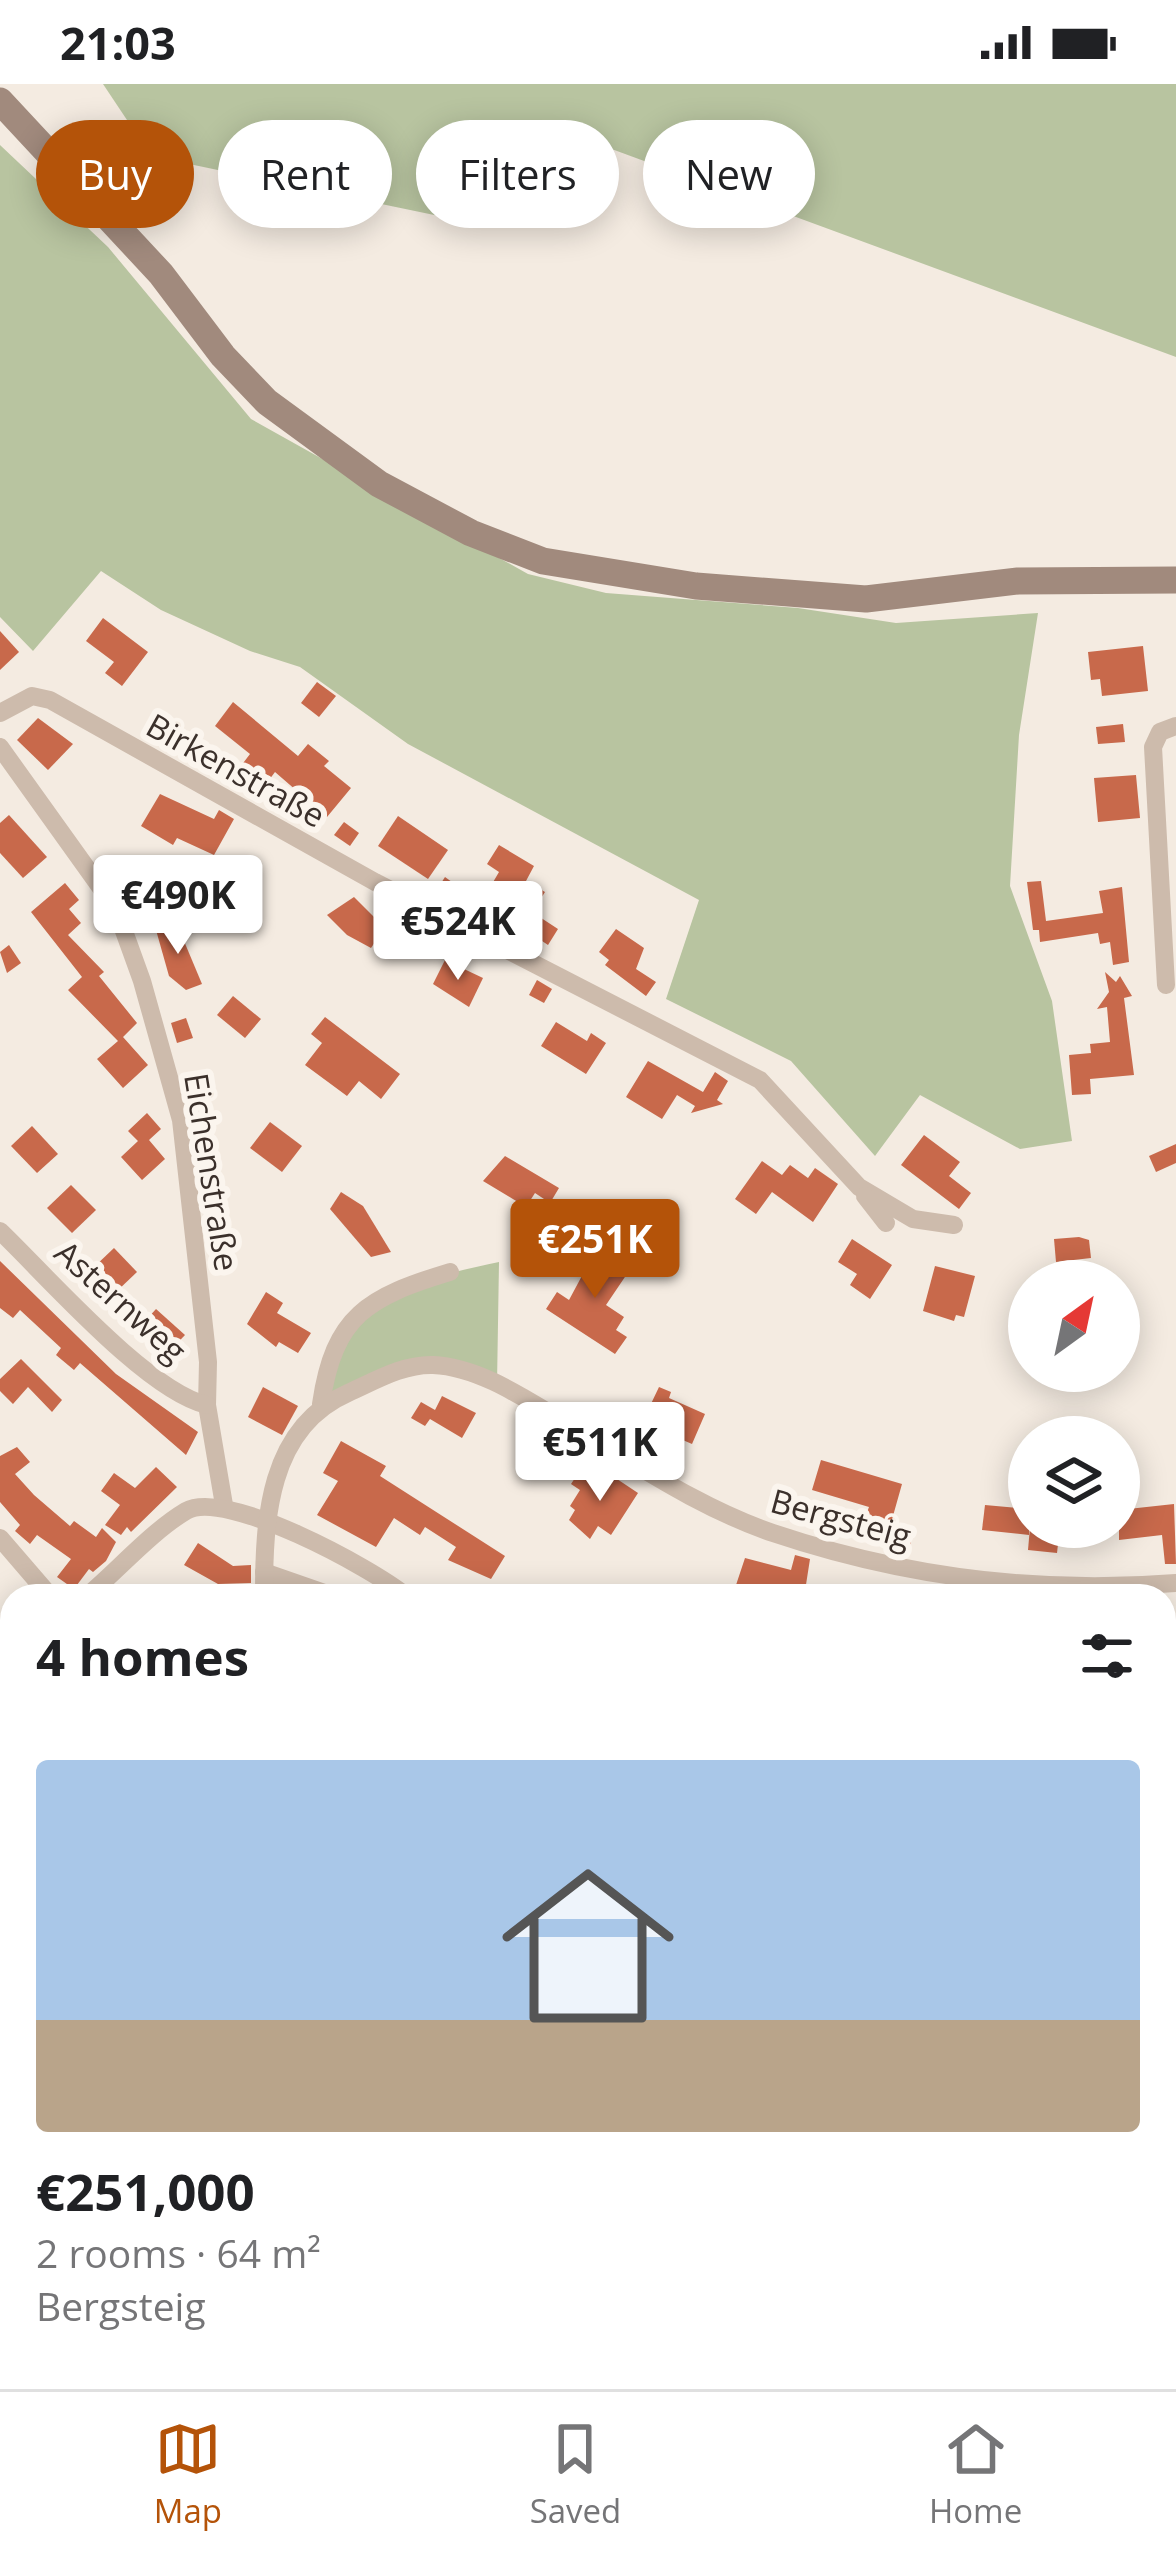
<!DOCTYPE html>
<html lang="en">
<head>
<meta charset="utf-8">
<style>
  :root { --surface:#fff; --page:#f2f2f2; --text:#202124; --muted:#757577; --line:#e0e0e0; --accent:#b45309 }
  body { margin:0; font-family:"Open Sans",sans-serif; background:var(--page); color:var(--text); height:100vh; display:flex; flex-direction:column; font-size:45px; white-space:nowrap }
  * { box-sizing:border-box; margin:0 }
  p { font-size:39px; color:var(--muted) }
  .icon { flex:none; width:66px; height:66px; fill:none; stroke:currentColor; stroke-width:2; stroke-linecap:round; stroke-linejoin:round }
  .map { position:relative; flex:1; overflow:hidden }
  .panel { position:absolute; left:0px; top:1500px; width:1176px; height:807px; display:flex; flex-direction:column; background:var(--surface); border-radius:36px 36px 0 0; box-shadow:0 6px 30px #0003 }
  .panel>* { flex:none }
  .guide { position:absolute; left:36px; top:36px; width:1104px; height:108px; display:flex; gap:24px }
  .needle { width:78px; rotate:33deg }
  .controls { position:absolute; left:1008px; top:1176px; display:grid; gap:24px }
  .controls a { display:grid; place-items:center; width:132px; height:132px; border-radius:50%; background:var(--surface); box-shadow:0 6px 30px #0003; font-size:60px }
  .price { position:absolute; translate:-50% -102px; padding:0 27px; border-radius:12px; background:#fff; color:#222; font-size:39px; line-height:78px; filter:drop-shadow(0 3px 6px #0008) }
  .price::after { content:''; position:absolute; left:50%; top:72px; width:36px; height:27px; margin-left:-18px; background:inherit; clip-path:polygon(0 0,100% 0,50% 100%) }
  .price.selected { background:var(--accent); color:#fff }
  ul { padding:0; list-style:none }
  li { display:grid; align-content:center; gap:24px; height:636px; padding:0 36px }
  li span { display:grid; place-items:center; height:372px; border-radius:12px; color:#555 }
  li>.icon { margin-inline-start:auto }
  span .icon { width:216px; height:216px; fill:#fffc; stroke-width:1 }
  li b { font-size:51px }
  h2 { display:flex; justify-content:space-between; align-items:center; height:144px; padding:0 36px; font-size:51px }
  .tag { padding:0 42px; border-radius:54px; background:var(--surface); box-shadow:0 6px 30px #0003; font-size:42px; line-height:108px }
  .tag.selected { background:var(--accent); color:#fff }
  .status { display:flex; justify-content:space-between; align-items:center; height:84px; padding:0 60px; background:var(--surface); direction:ltr }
  .status svg { height:33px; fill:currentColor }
  .dock { display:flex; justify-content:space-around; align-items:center; height:168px; border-top:3px solid var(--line); background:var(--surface); font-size:33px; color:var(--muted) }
  .dock a { display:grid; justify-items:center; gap:6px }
  .dock .selected { color:var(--accent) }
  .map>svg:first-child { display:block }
</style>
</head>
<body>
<div class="status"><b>21:03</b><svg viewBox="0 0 49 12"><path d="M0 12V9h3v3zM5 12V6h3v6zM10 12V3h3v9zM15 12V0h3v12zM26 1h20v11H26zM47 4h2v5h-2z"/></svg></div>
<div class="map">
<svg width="1176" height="2305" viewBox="0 0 1176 2305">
  <rect width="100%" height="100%" fill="#f4ebe1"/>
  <g fill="#b8c4a0">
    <path d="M103 0H1176V273L533 36 439 132 151 72Z"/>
    <path d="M0 61 108 163 251 335 528 490 606 509 798 524 896 539 1038 529 1019 651 1010 802 1052 917 1072 1057 1020 1065 920 1011 875 1072 791 977 666 915 699 816 408 660 300 583 250 567 161 526 101 487 33 567 0 533Z"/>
    <path d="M499 1178 497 1301 429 1281 321 1320C325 1302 325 1272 336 1257 371 1205 442 1190 499 1178Z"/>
    <path d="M0 1902 12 1903V1980L0 1972Z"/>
    <path d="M5 1982 12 1987V2078L0 2073V1989Z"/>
    <path d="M574 2295H781L785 2305H574Z"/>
    <path d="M844 2295H1137L1144 2302 828 2305Z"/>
  </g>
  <g fill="#c8694b">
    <path d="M103 534 148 568 122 602 105 589 114 578 86 557Z"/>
    <path d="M0 547 19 568 0 586Z"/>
    <path d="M1143 562 1148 607 1102 612 1100 595 1091 596 1088 568Z"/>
    <path d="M317 598 336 612 319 633 301 619Z"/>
    <path d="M233 618 298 672 308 660 329 677 324 682 351 704 327 733 275 688 260 708 252 701 247 707 231 695 250 670 215 642Z"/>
    <path d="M38 634 73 660 48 686 17 656Z"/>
    <path d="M1123 640 1125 658 1098 660 1096 643Z"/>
    <path d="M1136 691 1140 734 1098 738 1094 694Z"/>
    <path d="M160 710 214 735 219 726 234 735 214 771 177 754 173 761 141 742Z"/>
    <path d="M9 731 47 773 23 794 0 769V739Z"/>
    <path d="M398 732 448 766 428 795 378 762Z"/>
    <path d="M344 738 359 749 350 762 334 751Z"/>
    <path d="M499 761 534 782 526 797 545 808 532 828 558 845 548 861 482 817 499 788 487 780Z"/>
    <path d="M445 793 467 809 458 823 436 807Z"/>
    <path d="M1041 797 1046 837 1103 829 1099 807 1122 803 1129 878 1113 881 1110 858 1100 860 1098 849 1040 858 1039 846H1033L1027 798Z"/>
    <path d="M65 799 79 816 69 825 81 839 68 851 104 888 99 892 137 939 123 953 148 981 123 1004 97 975 118 957 68 906 82 893 31 828Z"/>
    <path d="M354 813 374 833 384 818 405 828 383 863 375 858 371 864 347 851 327 831Z"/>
    <path d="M176 838 202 900 186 906 169 892 156 846Z"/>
    <path d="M616 845 644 864 636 885 656 898 646 912 605 881 609 876 599 868Z"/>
    <path d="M9 861 21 879 7 889 0 868Z"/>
    <path d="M445 876 483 894 469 923 433 900Z"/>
    <path d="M1105 888 1116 898 1120 892 1132 912 1124 914 1134 991 1090 995 1091 1010 1072 1011 1069 971 1091 969 1090 960 1110 958 1107 923 1097 925 1109 908Z"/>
    <path d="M537 896 552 905 544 919 529 911Z"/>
    <path d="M233 912 261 935 245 954 217 931Z"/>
    <path d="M325 933 400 990 381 1015 359 997 347 1012 305 981 322 959 311 950Z"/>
    <path d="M186 934 193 954 177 959 171 939Z"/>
    <path d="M556 938 587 957 591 949 606 959 586 990 541 962Z"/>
    <path d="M648 977 703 1008 715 988 728 997 717 1016 723 1020 691 1029 695 1022 677 1011 662 1035 626 1013Z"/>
    <path d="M147 1029 161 1045 149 1056 165 1075 142 1096 121 1073 138 1057 128 1047Z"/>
    <path d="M270 1038 302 1062 282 1088 250 1064Z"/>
    <path d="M32 1042 58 1070 37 1089 11 1062Z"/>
    <path d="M924 1051 960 1078 949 1092 971 1109 959 1125 901 1081Z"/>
    <path d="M1176 1060V1079L1156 1088 1149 1072Z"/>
    <path d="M505 1072 559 1104 550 1119 535 1109 526 1123 483 1097Z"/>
    <path d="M762 1077 782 1091 790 1081 808 1094 815 1084 838 1100 813 1138 772 1108 756 1130 735 1115Z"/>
    <path d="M71 1101 96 1126 72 1149 47 1124Z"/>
    <path d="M341 1108 363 1122 391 1168 371 1173 330 1125Z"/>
    <path d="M1079 1153 1089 1156 1091 1174 1056 1178 1054 1155Z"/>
    <path d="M852 1155 892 1181 870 1215 850 1201 857 1190 838 1178Z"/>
    <path d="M598 1162 631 1184 606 1221 624 1233 616 1246 627 1253 615 1270 546 1225 557 1208 569 1216Z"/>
    <path d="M114 1164 137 1188 116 1208 93 1184Z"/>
    <path d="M0 1177 116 1290 198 1348 186 1371 80 1279 74 1286 56 1271 61 1264 20 1226 13 1234 0 1224Z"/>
    <path d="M935 1182 975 1192 964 1233 956 1231 954 1237 923 1227Z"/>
    <path d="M266 1208 283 1219 277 1229 311 1249 298 1269 279 1258 276 1263 247 1240Z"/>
    <path d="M156 1225 185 1251 166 1271 137 1246Z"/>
    <path d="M21 1275 62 1316 52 1328 28 1303 13 1320 0 1307V1295Z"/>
    <path d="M263 1303 298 1322 282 1351 248 1333Z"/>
    <path d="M659 1303 671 1308 669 1314 705 1330 692 1360 655 1344 652 1352 639 1345Z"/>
    <path d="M442 1312 476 1329 462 1354 430 1335 425 1342 411 1334 421 1318 435 1326Z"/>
    <path d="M341 1357 386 1382 380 1392 505 1472 491 1495 448 1476 456 1463 425 1443 420 1451 394 1434 376 1463 317 1431 338 1397 323 1389Z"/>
    <path d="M17 1363 30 1378 15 1390 34 1411 70 1442 74 1437 96 1453 102 1444 116 1458 106 1477 93 1488 89 1485 74 1505 57 1493 71 1475 37 1451 30 1460 15 1447 20 1441 0 1418V1372Z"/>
    <path d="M821 1376 902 1400 891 1439 866 1431 869 1423 812 1406Z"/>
    <path d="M156 1383 177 1403 131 1448 127 1443 121 1451 105 1441 120 1421 101 1407 114 1389 135 1404Z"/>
    <path d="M579 1388 601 1400 608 1389 638 1409 611 1451 598 1442 590 1455 569 1436 575 1426 570 1422 580 1406 571 1400Z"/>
    <path d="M1174 1420 1176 1480H1165L1162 1451 1119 1456V1426Z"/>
    <path d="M985 1421 1029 1425V1451L982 1446Z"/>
    <path d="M1030 1443H1060L1057 1469 1028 1466Z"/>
    <path d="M898 1444 913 1447 909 1467 894 1464Z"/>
    <path d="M198 1459 233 1482 251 1481V1499L218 1500 184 1481Z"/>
    <path d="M795 1471 810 1475 805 1507 787 1502 784 1512H753L734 1507 745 1474 791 1486Z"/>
  </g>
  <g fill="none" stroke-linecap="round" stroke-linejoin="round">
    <g stroke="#cdbbac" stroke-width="18">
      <path d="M0 629 32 612 50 616 375 798 760 996 859 1103 913 1135 954 1141"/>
      <path d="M0 663 116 825 142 897 181 1036 208 1278 207 1321 224 1421"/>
      <path d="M1166 901 1153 663 1160 648 1176 642"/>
      <path d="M865 1112 886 1139"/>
      <path d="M0 1147C48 1193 147 1307 207 1321"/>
      <path d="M321 1320C334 1231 368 1213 450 1188"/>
      <path d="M0 1454 50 1512"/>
      <path d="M264 1488 333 1512"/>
      <path d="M87 1512C119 1485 151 1448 186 1427 225 1404 372 1484 406 1512"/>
      <path d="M264 1512C264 1436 268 1344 348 1309 375 1297 403 1280 433 1281 480 1283 527 1316 566 1339 633 1378 699 1424 773 1449 904 1493 1039 1510 1176 1499"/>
      <path d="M0 1607 12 1590"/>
      <path d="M1164 1746 1176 1744"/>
      <path d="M1164 2083 1176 2079"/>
      <path d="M0 2152H12"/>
      <path d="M1164 2169 1176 2164"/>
      <path d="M464 2295 467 2305"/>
      <path d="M234 2305 236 2295"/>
    </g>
    <path stroke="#a18a7d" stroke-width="27" d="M0 17 161 190 223 272 267 318 379 400 471 449 543 477 696 502 866 515 1018 497 1176 496"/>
  </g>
  <g text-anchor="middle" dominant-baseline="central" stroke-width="12" stroke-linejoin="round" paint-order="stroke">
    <g font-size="33" fill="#3b302b" stroke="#fbf5ee">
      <text transform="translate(236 686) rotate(29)">Birkenstraße</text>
      <text transform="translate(212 1088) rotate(81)">Eichenstraße</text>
      <text transform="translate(121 1217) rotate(42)">Asternweg</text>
      <text transform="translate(841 1434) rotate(15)">Bergsteig</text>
    </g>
  </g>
</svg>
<div class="controls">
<a><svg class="needle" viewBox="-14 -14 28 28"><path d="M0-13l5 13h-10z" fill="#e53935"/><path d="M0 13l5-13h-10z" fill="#757577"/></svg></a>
<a><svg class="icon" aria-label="layers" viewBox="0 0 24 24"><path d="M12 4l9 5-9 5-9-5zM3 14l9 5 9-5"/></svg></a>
</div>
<b class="price" style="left:178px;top:873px">€490K</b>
<b class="price" style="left:458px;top:899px">€524K</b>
<b class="price selected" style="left:595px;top:1217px">€251K</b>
<b class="price" style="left:600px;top:1420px">€511K</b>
<div class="guide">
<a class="tag selected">Buy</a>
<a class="tag">Rent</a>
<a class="tag">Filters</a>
<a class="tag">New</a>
</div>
<section class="panel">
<h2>4 homes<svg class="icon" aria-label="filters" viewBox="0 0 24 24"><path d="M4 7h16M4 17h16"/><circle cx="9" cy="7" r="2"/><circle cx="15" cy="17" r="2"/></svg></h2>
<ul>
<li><span style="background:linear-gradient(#a9c7e8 70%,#b9a48a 0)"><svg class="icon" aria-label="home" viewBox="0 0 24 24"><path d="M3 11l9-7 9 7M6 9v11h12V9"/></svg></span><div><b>€251,000</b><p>2 rooms · 64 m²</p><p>Bergsteig</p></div></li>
</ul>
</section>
</div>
<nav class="dock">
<a class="selected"><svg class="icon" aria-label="map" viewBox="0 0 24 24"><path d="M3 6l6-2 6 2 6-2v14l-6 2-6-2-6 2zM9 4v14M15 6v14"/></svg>Map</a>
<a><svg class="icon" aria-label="saved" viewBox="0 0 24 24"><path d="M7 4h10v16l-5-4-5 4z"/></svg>Saved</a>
<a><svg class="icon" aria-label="home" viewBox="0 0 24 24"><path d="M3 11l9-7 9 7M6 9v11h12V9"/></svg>Home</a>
</nav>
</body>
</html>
